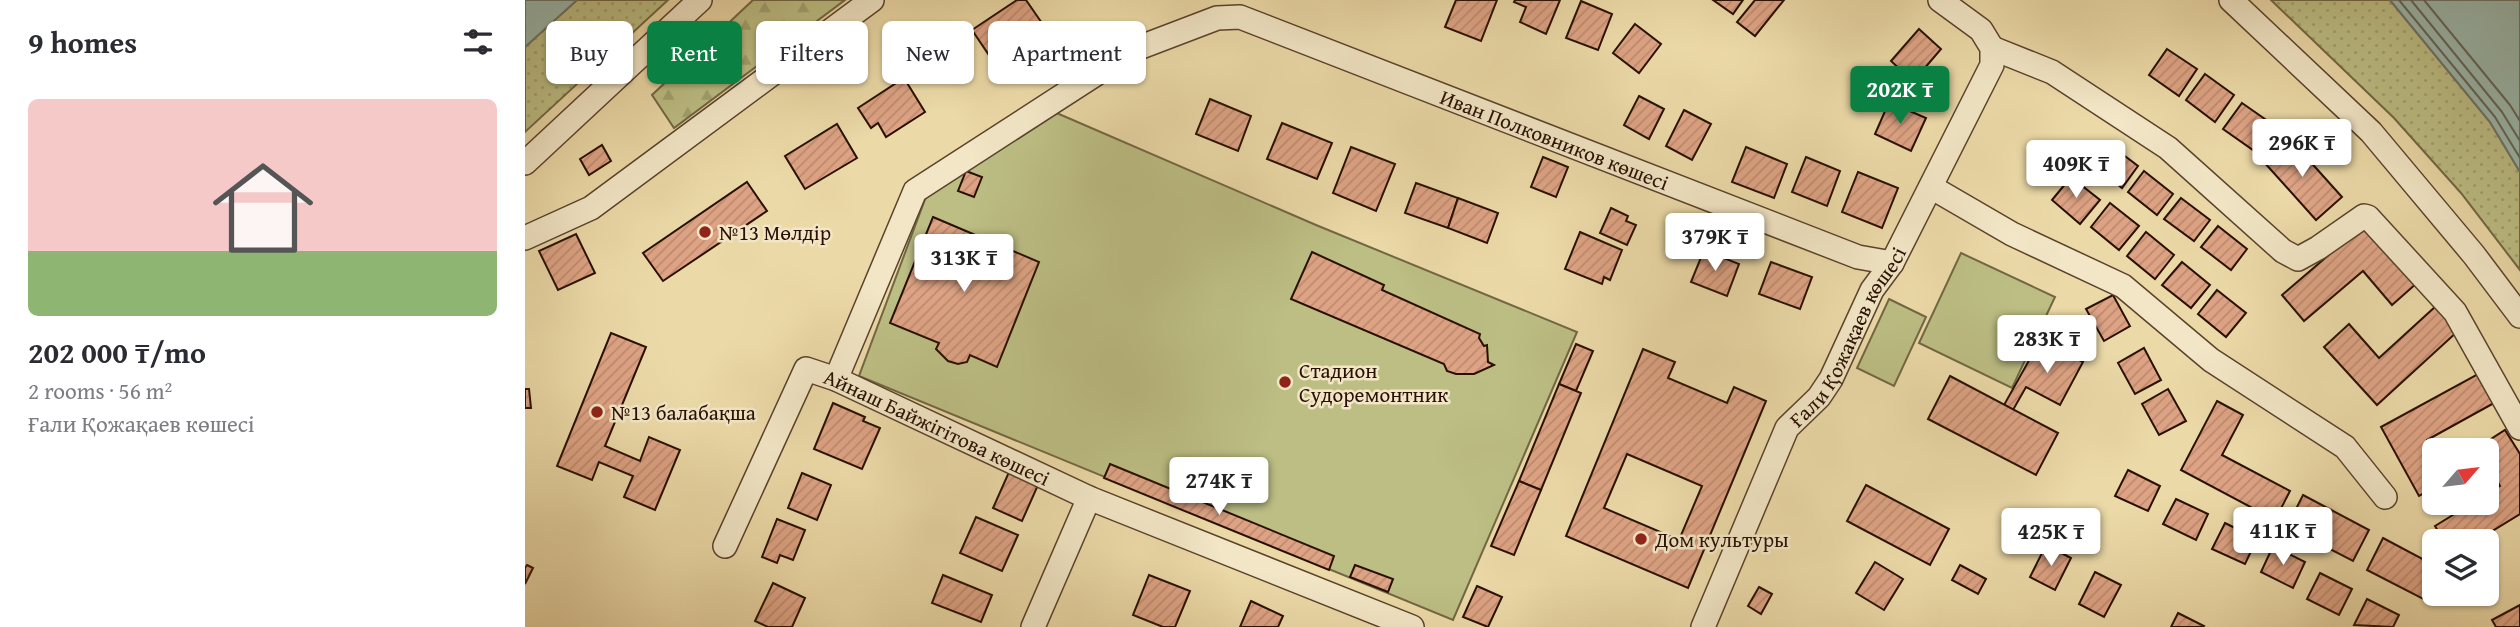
<!DOCTYPE html>
<html lang="en">
<head>
<meta charset="utf-8">
<style>
  :root { --surface:#fff; --page:#f7f7f7; --text:#2b2b33; --muted:#7c7c81; --line:#e1e1e2; --accent:#0b8043 }
  body { margin:0; font-family:"Gentium Book Plus",serif; background:var(--page); color:var(--text); height:100vh; display:flex; flex-direction:column; font-size:26px; white-space:nowrap }
  * { box-sizing:border-box; margin:0 }
  p { font-size:23px; color:var(--muted) }
  .icon { flex:none; width:38px; height:38px; fill:none; stroke:currentColor; stroke-width:2; stroke-linecap:round; stroke-linejoin:round }
  .map { position:relative; flex:1; overflow:hidden }
  .side { display:flex; flex-direction:column; background:var(--surface); width:525px }
  .side>* { flex:none }
  .hud { position:absolute; left:21px; top:21px; width:665px; height:63px; display:flex; gap:14px }
  .needle { width:46px; rotate:62deg }
  .buttons { position:absolute; left:1897px; top:438px; display:grid; gap:14px }
  .buttons a { display:grid; place-items:center; width:77px; height:77px; border-radius:10px; background:var(--surface); box-shadow:0 2px 5px #0004; font-size:35px }
  .price { position:absolute; translate:-50% -60px; padding:0 16px; border-radius:7px; background:#fff; color:#222; font-size:23px; line-height:46px; filter:drop-shadow(0 2px 4px #0008) }
  .price::after { content:''; position:absolute; left:50%; top:42px; width:21px; height:16px; margin-left:-10px; background:inherit; clip-path:polygon(0 0,100% 0,50% 100%) }
  .price.selected { background:var(--accent); color:#fff }
  ul { padding:0; list-style:none }
  li { display:grid; align-content:center; gap:14px; height:371px; padding:0 28px }
  li+li { border-top:2px solid var(--line) }
  li span { display:grid; place-items:center; height:217px; border-radius:10px; color:#555 }
  li>.icon { margin-inline-start:auto }
  span .icon { width:126px; height:126px; fill:#fffc; stroke-width:1 }
  li b { font-size:30px }
  h2 { display:flex; justify-content:space-between; align-items:center; height:84px; padding:0 28px; font-size:30px }
  .chip { padding:0 24px; border-radius:10px; background:var(--surface); box-shadow:0 2px 5px #0004; font-size:24px; line-height:63px }
  .chip.selected { background:var(--accent); color:#fff }
  main { display:flex; flex:1; min-height:0 }
  .map>svg:first-child { display:block }
</style>
</head>
<body>
<main>
<section class="side">
<h2>9 homes<svg class="icon" aria-label="filters" viewBox="0 0 24 24"><path d="M4 7h16M4 17h16"/><circle cx="9" cy="7" r="2"/><circle cx="15" cy="17" r="2"/></svg></h2>
<ul>
<li><span style="background:linear-gradient(#f6c9c9 70%,#8fb573 0)"><svg class="icon" aria-label="home" viewBox="0 0 24 24"><path d="M3 11l9-7 9 7M6 9v11h12V9"/></svg></span><div><b>202 000 ₸/mo</b><p>2 rooms · 56 m²</p><p>Ғали Қожақаев көшесі</p></div></li>
</ul>
</section>
<div class="map">
<svg width="1995" height="627" viewBox="0 0 1995 627">
  <defs>
    <pattern id="grass-dots" width="8" height="8" patternUnits="userSpaceOnUse" patternTransform="scale(1.75)"><rect width="8" height="8" fill="#bcbe84"/><path d="M2 2h.1M6 6h.1" fill="none" stroke="#a2a270" stroke-width="1.8" stroke-linecap="round"/></pattern>
    <pattern id="forest-firs" width="22" height="20" patternUnits="userSpaceOnUse" patternTransform="scale(1.75)"><rect width="22" height="20" fill="#bcbe84"/><path d="M5 1l3.5 6h-7zM16 11l3.5 6h-7z" fill="#a2a270"/></pattern>
    <pattern id="building-hatch" width="6" height="6" patternUnits="userSpaceOnUse" patternTransform="scale(1.75)"><rect width="6" height="6" fill="#dda384"/><path d="M-1 1l2-2M0 6l6-6M5 7l2-2" fill="none" stroke="#be8b70"/></pattern>
  </defs>
  <rect width="100%" height="100%" fill="#ebd9a7"/>
  <filter id="stains"><feTurbulence type="fractalNoise" baseFrequency=".00286" numOctaves="4"/><feColorMatrix values="0 0 0 0 .2 0 0 0 0 .09 0 0 0 0 .02 0 0 0 .5 -.17"/></filter>
  <radialGradient id="worn" r=".72"><stop offset=".6" stop-color="#630" stop-opacity="0"/><stop offset="1" stop-color="#630" stop-opacity=".3"/></radialGradient>
  <g fill="url(#grass-dots)" stroke="#726743" stroke-width="2">
    <path d="M52 0H143L0 132V47Z"/>
    <path d="M1746 0H1865L1965 122 1995 172V270L1936 193 1869 118Z"/>
  </g>
  <path fill="url(#forest-firs)" stroke="#726743" stroke-width="2" d="M228 0H320L149 128 127 95Z"/>
  <g fill="#bcbe84" stroke="#726743" stroke-width="2">
    <path d="M527 111 791 225 1052 332 928 620 334 376 402 194Z"/>
    <path d="M1436 253 1530 297 1487 388 1394 343Z"/>
    <path d="M1364 299 1401 317 1369 386 1332 368Z"/>
  </g>
  <g fill="#9ab9af" stroke="#6d756a" stroke-width="2">
    <path d="M0 0H52L0 47Z"/>
    <path d="M1865 0H1995V172L1965 122Z"/>
  </g>
  <g fill="none" stroke-linecap="round" stroke-linejoin="round">
    <g stroke="#626458" stroke-width="2">
      <path d="M1874 0 1970 117 1995 158"/>
      <path d="M1886 0 1977 112 1995 141"/>
      <path d="M1899 0 1985 105 1995 121"/>
    </g>
  </g>
  <g fill="url(#building-hatch)" stroke="#291002" stroke-width="2" fill-rule="evenodd">
    <path d="M492 0H501L521 29 470 64 447 30Z"/>
    <path d="M931 0H972L956 41 920 27Z"/>
    <path d="M990 0H1035L1021 34 995 22 1001 7 989 2Z"/>
    <path d="M1188 0H1218L1208 14Z"/>
    <path d="M1230 0H1259L1230 36 1212 22Z"/>
    <path d="M1056 1 1087 14 1073 50 1041 38Z"/>
    <path d="M1110 24 1136 44 1114 73 1088 53Z"/>
    <path d="M1394 29 1416 49 1398 70 1404 76 1394 87 1366 61Z"/>
    <path d="M1642 49 1672 69 1654 96 1624 75Z"/>
    <path d="M1680 74 1709 95 1690 122 1661 100Z"/>
    <path d="M379 78 400 112 361 137 353 123 346 128 333 108Z"/>
    <path d="M1114 96 1139 109 1124 139 1099 125Z"/>
    <path d="M685 99 726 116 713 151 671 134Z"/>
    <path d="M1364 102 1401 118 1386 151 1350 134Z"/>
    <path d="M1717 103 1747 124 1728 150 1698 129Z"/>
    <path d="M1159 110 1186 124 1167 160 1141 146Z"/>
    <path d="M757 123 807 143 792 179 742 159Z"/>
    <path d="M312 124 332 158 280 189 260 156Z"/>
    <path d="M1764 138 1817 197 1791 220 1738 161Z"/>
    <path d="M1584 144 1613 166 1597 188 1568 165Z"/>
    <path d="M77 145 86 161 64 175 55 159Z"/>
    <path d="M826 147 870 164 851 211 808 193Z"/>
    <path d="M1221 147 1262 164 1249 198 1207 182Z"/>
    <path d="M1018 157 1043 167 1031 197 1006 187Z"/>
    <path d="M1281 157 1315 171 1302 206 1267 192Z"/>
    <path d="M441 171 457 177 449 197 433 191Z"/>
    <path d="M1619 171 1648 194 1632 215 1603 192Z"/>
    <path d="M1333 172 1373 188 1357 228 1317 212Z"/>
    <path d="M1546 177 1575 200 1555 224 1527 200Z"/>
    <path d="M222 182 242 211 138 281 118 253Z"/>
    <path d="M891 183 933 198 923 228 880 213Z"/>
    <path d="M933 198 973 213 962 243 923 228Z"/>
    <path d="M1656 198 1685 220 1669 241 1639 219Z"/>
    <path d="M1585 203 1614 226 1594 250 1566 227Z"/>
    <path d="M1086 208 1103 216 1101 221 1111 225 1102 245 1075 233Z"/>
    <path d="M408 217 514 262 472 367 445 355 442 362 433 364 423 361 411 349 414 343 365 323Z"/>
    <path d="M1841 223 1892 283 1867 305 1838 271 1779 321 1757 295Z"/>
    <path d="M1693 226 1722 249 1706 270 1676 247Z"/>
    <path d="M1055 232 1097 250 1085 280 1079 277 1077 284 1040 269Z"/>
    <path d="M1621 232 1649 255 1630 279 1602 256Z"/>
    <path d="M51 234 70 273 33 290 14 251Z"/>
    <path d="M1179 250 1214 264 1202 296 1166 282Z"/>
    <path d="M787 252 859 285 857 290 955 334 954 338 959 346 962 345 963 362 969 365 949 374H931L922 371 919 364 766 299Z"/>
    <path d="M1246 262 1287 277 1275 309 1234 294Z"/>
    <path d="M1657 262 1685 285 1666 308 1637 285Z"/>
    <path d="M1692 290 1721 313 1701 337 1673 314Z"/>
    <path d="M1588 295 1605 326 1579 341 1561 309Z"/>
    <path d="M1911 306 1933 331 1852 405 1799 347 1824 324 1854 358Z"/>
    <path d="M86 333 121 347 80 446 115 461 124 437 155 450 130 510 99 497 108 476 74 462 67 480 32 466Z"/>
    <path d="M1516 339 1558 362 1535 405 1501 387 1488 410 1479 405Z"/>
    <path d="M1051 344 1068 351 1051 391 1034 384Z"/>
    <path d="M1619 348 1636 380 1610 394 1593 363Z"/>
    <path d="M1118 349 1150 362 1143 378 1202 403 1209 387 1241 401 1163 588 1041 536ZM1102 454 1177 486 1154 540 1079 508Z"/>
    <path d="M1953 374 1969 403 1902 440 1909 454V488L1894 496 1856 427Z"/>
    <path d="M1425 376 1533 433 1511 475 1403 419Z"/>
    <path d="M1034 384 1056 393 1016 490 994 481Z"/>
    <path d="M0 389H4L6 408H0Z"/>
    <path d="M1643 389 1661 421 1634 435 1617 404Z"/>
    <path d="M1692 401 1718 415 1697 455 1765 491 1750 520 1656 470Z"/>
    <path d="M308 403 340 417 338 421 355 428 337 469 289 449Z"/>
    <path d="M1980 430 1995 454V514L1951 541H1919L1910 526 1949 502H1962V494L1975 486 1962 464V450L1952 448Z"/>
    <path d="M585 464 809 556 804 570 579 478Z"/>
    <path d="M1603 470 1635 486 1623 511 1590 496Z"/>
    <path d="M484 472 513 485 497 521 468 508Z"/>
    <path d="M277 473 306 485 292 520 263 508Z"/>
    <path d="M994 481 1016 490 989 555 966 546Z"/>
    <path d="M1341 485 1424 529 1405 565 1322 521Z"/>
    <path d="M1778 495 1844 530 1828 561 1762 527Z"/>
    <path d="M1651 499 1683 514 1671 540 1638 524Z"/>
    <path d="M451 517 493 535 477 571 435 553Z"/>
    <path d="M252 519 280 530 268 560 255 555 252 563 237 557Z"/>
    <path d="M1700 523 1732 539 1720 564 1687 549Z"/>
    <path d="M1858 538 1909 565V593H1914L1908 604 1842 570Z"/>
    <path d="M1521 545 1546 558 1530 590 1505 577Z"/>
    <path d="M1748 546 1780 562 1768 588 1736 572Z"/>
    <path d="M1350 562 1378 579 1359 610 1331 593Z"/>
    <path d="M2 565 8 568 0 584V568Z"/>
    <path d="M830 565 868 579 863 592 825 577Z"/>
    <path d="M1435 565 1461 579 1453 594 1427 580Z"/>
    <path d="M1570 572 1596 585 1579 617 1554 604Z"/>
    <path d="M1795 573 1827 589 1814 615 1782 599Z"/>
    <path d="M418 575 467 595 456 622 407 603Z"/>
    <path d="M624 575 665 591 650 627H638L608 615Z"/>
    <path d="M248 583 280 598 267 627H243L230 621Z"/>
    <path d="M952 586 977 597 963 627 938 617Z"/>
    <path d="M1234 587 1247 594 1236 614 1223 606Z"/>
    <path d="M1842 599 1874 615 1868 627 1829 625Z"/>
    <path d="M726 601 758 616 753 627H715Z"/>
    <path d="M1995 605V627H1971L1967 620Z"/>
    <path d="M1653 613 1679 626 1678 627H1646Z"/>
  </g>
  <g fill="none" stroke-linecap="round" stroke-linejoin="round">
    <defs>
      <g id="minor">
        <path d="M1706 0 1846 132 1949 255 1995 316"/>
        <path d="M1467 48 1527 72 1643 148 1758 251 1773 259 1793 248 1839 216 1843 217 1930 312 1995 428"/>
        <path d="M0 163 175 0"/>
        <path d="M1406 187 1487 234 1598 286 1686 360 1820 447 1860 497"/>
        <path d="M0 238 66 208 347 0"/>
        <path id="s1" d="M311 379 390 191 608 50 692 18 715 17 1333 257 1367 263"/>
        <path id="s2" d="M200 546 281 369 311 379 564 498 887 627"/>
        <path d="M508 627 564 498"/>
        <path id="s3" d="M1178 627 1262 428 1294 397 1306 379 1347 290 1367 263 1467 65V48L1456 30 1415 0"/>
      </g>
    </defs>
    <use href="#minor" stroke="#5a422b" stroke-width="26"/>
    <use href="#minor" stroke="#f2e6c6" stroke-width="23"/>
  </g>
  <g fill="#8f2418" stroke="#f2e6c6" stroke-width="2.5">
    <circle cx="180" cy="232" r="7"/>
    <circle cx="760" cy="382" r="7"/>
    <circle cx="72" cy="412" r="7"/>
    <circle cx="1116" cy="539" r="7"/>
  </g>
  <g text-anchor="middle" dominant-baseline="central" stroke-width="5" stroke-linejoin="round" paint-order="stroke">
    <g font-size="21" fill="#291002" stroke="#f2e6c6">
      <text stroke="none"><textPath href="#s1" startOffset="914">Иван Полковников көшесі</textPath></text>
      <text stroke="none"><textPath href="#s3" startOffset="327">Ғали Қожақаев көшесі</textPath></text>
      <text stroke="none"><textPath href="#s2" startOffset="338">Айнаш Байжігітова көшесі</textPath></text>
    </g>
    <g font-size="21" fill="#291002" stroke="#f2e6c6" text-anchor="start">
      <text x="194" y="232">№13 Мөлдiр</text>
      <text x="774" y="370">Стадион<tspan x="774" dy="24">Судоремонтник</tspan></text>
      <text x="86" y="412">№13 балабақша</text>
      <text x="1130" y="539">Дом культуры</text>
    </g>
  </g>
  <rect width="100%" height="100%" filter="url(#stains)"/>
  <rect width="100%" height="100%" fill="url(#worn)"/>
</svg>
<div class="buttons">
<a><svg class="needle" viewBox="-14 -14 28 28"><path d="M0-13l5 13h-10z" fill="#e53935"/><path d="M0 13l5-13h-10z" fill="#7c7c81"/></svg></a>
<a><svg class="icon" aria-label="layers" viewBox="0 0 24 24"><path d="M12 4l9 5-9 5-9-5zM3 14l9 5 9-5"/></svg></a>
</div>
<b class="price selected" style="left:1375px;top:126px">202K ₸</b>
<b class="price" style="left:1777px;top:179px">296K ₸</b>
<b class="price" style="left:1551px;top:200px">409K ₸</b>
<b class="price" style="left:1190px;top:273px">379K ₸</b>
<b class="price" style="left:439px;top:294px">313K ₸</b>
<b class="price" style="left:1522px;top:375px">283K ₸</b>
<b class="price" style="left:694px;top:517px">274K ₸</b>
<b class="price" style="left:1758px;top:567px">411K ₸</b>
<b class="price" style="left:1526px;top:568px">425K ₸</b>
<div class="hud">
<a class="chip">Buy</a>
<a class="chip selected">Rent</a>
<a class="chip">Filters</a>
<a class="chip">New</a>
<a class="chip">Apartment</a>
</div>
</div>
</main>
</body>
</html>
